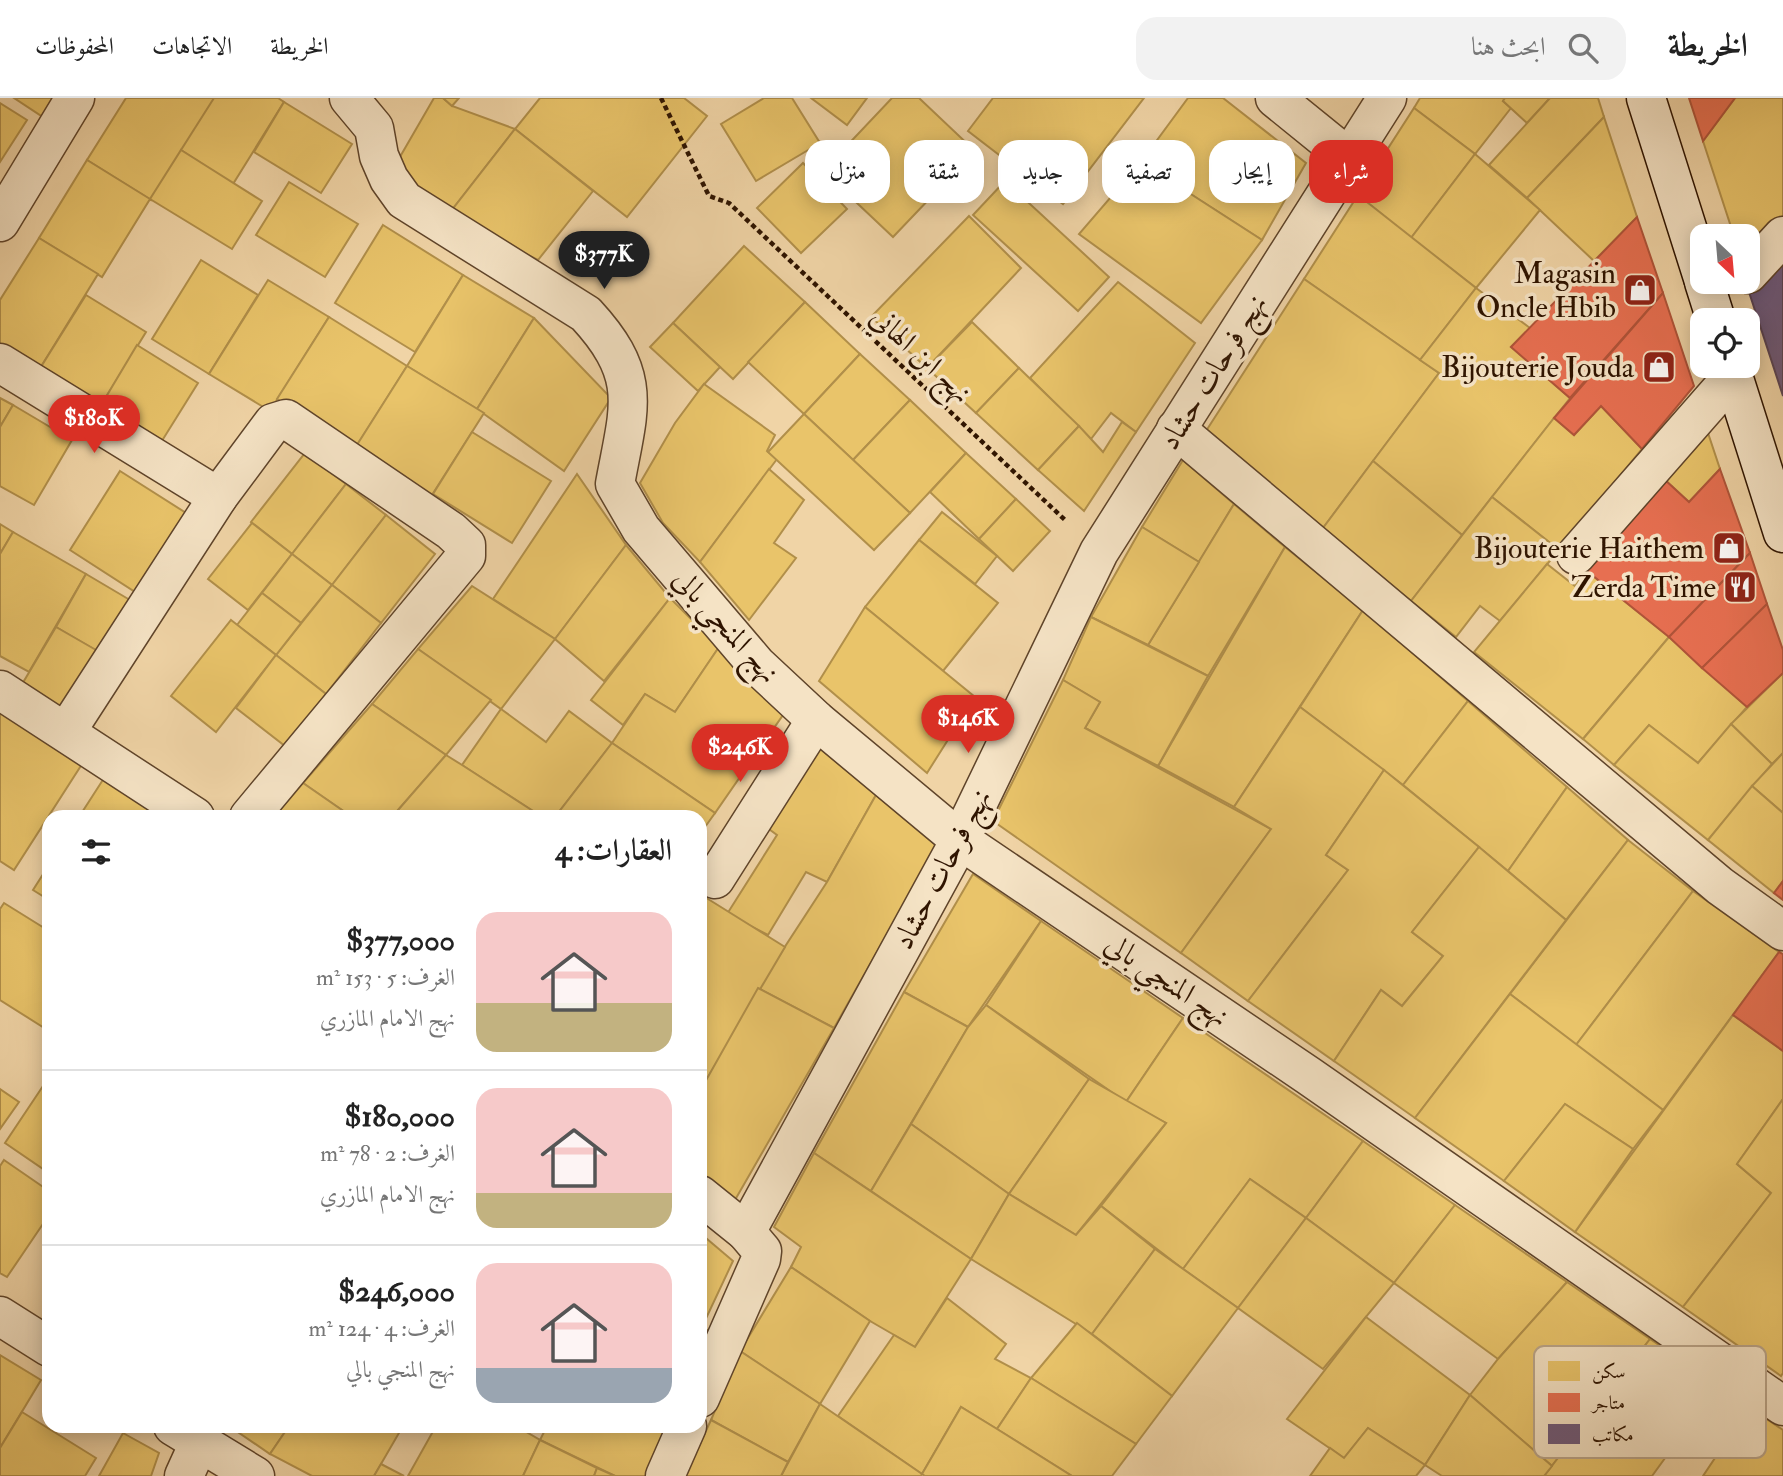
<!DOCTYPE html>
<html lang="ar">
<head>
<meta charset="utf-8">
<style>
  :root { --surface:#fff; --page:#f2f2f2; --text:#222; --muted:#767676; --line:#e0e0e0; --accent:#d93025 }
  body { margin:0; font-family:"IM FELL Double Pica",Amiri,serif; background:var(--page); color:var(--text); direction:rtl; height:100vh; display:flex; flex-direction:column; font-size:26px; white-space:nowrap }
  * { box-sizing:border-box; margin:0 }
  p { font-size:23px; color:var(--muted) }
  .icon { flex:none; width:38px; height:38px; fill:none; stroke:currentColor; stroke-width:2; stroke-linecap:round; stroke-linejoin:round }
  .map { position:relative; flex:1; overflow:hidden; direction:ltr }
  .sheet { position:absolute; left:42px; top:712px; width:665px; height:623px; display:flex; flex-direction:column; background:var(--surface); border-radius:21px; box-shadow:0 4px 18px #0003; direction:rtl }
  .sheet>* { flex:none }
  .hud { position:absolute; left:728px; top:42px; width:665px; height:63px; direction:rtl; display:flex; gap:14px }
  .needle { width:46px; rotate:154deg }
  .tools { position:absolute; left:1690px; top:126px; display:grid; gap:14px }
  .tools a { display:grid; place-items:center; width:70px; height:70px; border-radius:14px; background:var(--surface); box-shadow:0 4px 18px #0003; font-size:35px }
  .price { position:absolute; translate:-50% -60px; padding:0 16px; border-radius:24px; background:var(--accent); color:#fff; font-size:23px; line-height:46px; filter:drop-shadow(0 2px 4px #0008) }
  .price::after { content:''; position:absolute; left:50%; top:42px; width:21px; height:16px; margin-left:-10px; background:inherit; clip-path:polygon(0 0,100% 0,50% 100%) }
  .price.active { background:#222; color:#fff }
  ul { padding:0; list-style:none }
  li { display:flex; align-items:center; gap:21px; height:175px; padding:0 35px }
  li+li { border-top:2px solid var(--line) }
  li span { display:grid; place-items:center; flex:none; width:196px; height:140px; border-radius:21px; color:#555 }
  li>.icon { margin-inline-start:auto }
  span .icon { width:84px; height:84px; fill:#fffc; stroke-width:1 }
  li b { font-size:30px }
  h2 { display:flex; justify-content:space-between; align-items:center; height:84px; padding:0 35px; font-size:30px }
  .pill { padding:0 24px; border-radius:21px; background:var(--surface); box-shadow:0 4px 18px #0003; font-size:24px; line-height:63px }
  .pill.active { background:var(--accent); color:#fff }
  header { display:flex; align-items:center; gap:42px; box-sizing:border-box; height:98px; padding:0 35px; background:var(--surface); border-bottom:2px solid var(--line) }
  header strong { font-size:33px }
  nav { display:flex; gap:38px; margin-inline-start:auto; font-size:24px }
  .search { width:490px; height:63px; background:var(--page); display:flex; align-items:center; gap:18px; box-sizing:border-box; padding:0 24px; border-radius:21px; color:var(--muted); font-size:26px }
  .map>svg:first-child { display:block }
</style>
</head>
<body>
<header>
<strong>الخريطة</strong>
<div class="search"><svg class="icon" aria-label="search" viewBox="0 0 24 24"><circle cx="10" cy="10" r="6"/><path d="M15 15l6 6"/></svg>ابحث هنا</div>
<nav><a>الخريطة</a><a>الاتجاهات</a><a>المحفوظات</a></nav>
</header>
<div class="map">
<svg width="1783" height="1378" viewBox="0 0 1783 1378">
  <rect width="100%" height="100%" fill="#f0d4a6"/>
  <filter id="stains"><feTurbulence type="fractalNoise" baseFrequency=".00286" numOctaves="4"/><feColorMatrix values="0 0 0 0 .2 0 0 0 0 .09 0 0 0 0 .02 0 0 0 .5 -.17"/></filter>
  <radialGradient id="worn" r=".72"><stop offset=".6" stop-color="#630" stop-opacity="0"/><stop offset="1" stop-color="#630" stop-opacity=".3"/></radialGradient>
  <g fill="#e9c46a" stroke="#b18f4a" stroke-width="2">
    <path d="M14 0H60L46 21Z"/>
    <path d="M126 0H215L151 102 87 62Z"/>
    <path d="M214 0H278L284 4 233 86 181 52Z"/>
    <path d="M434 0H443L452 8 515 31 448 117 417 97 397 64Z"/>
    <path d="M443 0H459L452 8Z"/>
    <path d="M540 0H684L707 18 627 119 515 31Z"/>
    <path d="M764 0H792L820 45 756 83 721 26Z"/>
    <path d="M811 0H867L847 27Z"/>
    <path d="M892 0H919L975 53 893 139 823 73Z"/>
    <path d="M993 0H1144L1063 106 968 33Z"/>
    <path d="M1188 0H1223L1306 65 1262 142 1141 64Z"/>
    <path d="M1420 0H1505L1503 3 1511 10 1475 56 1414 10Z"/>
    <path d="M1505 0H1550L1527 25 1503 3Z"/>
    <path d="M1550 0H1598L1604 19 1527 100 1489 67Z"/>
    <path d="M1735 0H1783V118L1748 156V138H1734L1703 43Z"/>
    <path d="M284 4 352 46 321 95 254 54Z"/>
    <path d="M0 5 27 22 0 64Z"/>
    <path d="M1414 10 1475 56 1411 140 1358 97Z"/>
    <path d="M1604 19 1637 119 1594 163 1527 100Z"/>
    <path d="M515 31 593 93 538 162 448 117Z"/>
    <path d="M181 52 262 103 232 151 150 101Z"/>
    <path d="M1475 56 1540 112 1476 190 1411 140Z"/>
    <path d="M87 62 150 101 102 179 39 140Z"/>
    <path d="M1141 64 1262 142 1201 225 1079 136Z"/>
    <path d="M803 65 847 111 801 155 757 110Z"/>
    <path d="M1005 83 1109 179 1078 213 973 117Z"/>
    <path d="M289 84 358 126 325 179 256 137Z"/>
    <path d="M1358 97 1476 190 1420 262 1304 181Z"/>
    <path d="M969 118 1021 170 927 270 871 219Z"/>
    <path d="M383 127 463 177 415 254 335 205Z"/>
    <path d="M39 140 98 176 39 272 0 247V202Z"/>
    <path d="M744 148 805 204 733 281 673 225Z"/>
    <path d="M201 162 258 197 209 276 152 241Z"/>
    <path d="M463 177 534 220 477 311 407 268Z"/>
    <path d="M1304 181 1439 275 1323 430 1206 333Z"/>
    <path d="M268 182 329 219 270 313 209 276Z"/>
    <path d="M1118 184 1195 245 1136 334 1111 315 1091 341 1030 280Z"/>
    <path d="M1476 190 1530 230 1511 249 1570 300 1462 437 1373 363 1439 275 1420 262Z"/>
    <path d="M86 197 146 234 100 309 39 272Z"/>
    <path d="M805 204 860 256 804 316 748 264Z"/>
    <path d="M329 219 407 268 356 349 277 301Z"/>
    <path d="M534 220 611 300 564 373 477 311Z"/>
    <path d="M972 224 1019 270 976 315 927 270Z"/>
    <path d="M673 225 720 269 698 293 650 249Z"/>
    <path d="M137 247 198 285 160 346 100 309Z"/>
    <path d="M860 256 910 302 853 362 804 316Z"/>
    <path d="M407 268 484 315 432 397 355 350Z"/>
    <path d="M1019 270 1079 328 1038 372 976 315Z"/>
    <path d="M704 286 775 337 767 353 777 361 700 464 663 425 640 385 675 325Z"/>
    <path d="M0 300 13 307 0 329Z"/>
    <path d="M910 302 966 355 910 415 853 362Z"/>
    <path d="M13 307 72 342 34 407 0 388V329Z"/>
    <path d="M1601 308 1642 351 1559 452 1492 399 1554 320 1574 337Z"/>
    <path d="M804 316 910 415 874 452 768 354Z"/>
    <path d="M1122 324 1136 334 1084 413 1038 372 1079 328 1103 354Z"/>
    <path d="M1707 332 1720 371 1689 404 1664 381Z"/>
    <path d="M472 334 551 383 512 445 433 396Z"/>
    <path d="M305 355 346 386 292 456 251 424Z"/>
    <path d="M966 355 1016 401 979 441 930 394Z"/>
    <path d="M1183 362 1234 406 1199 464 1142 429Z"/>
    <path d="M1373 363 1462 437 1411 503 1323 430Z"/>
    <path d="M769 371 804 402 774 445 796 460 749 522 700 464Z"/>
    <path d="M120 373 194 420 143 499 70 452Z"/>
    <path d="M577 376 626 447 555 541 493 501Z"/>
    <path d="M346 386 386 417 332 487 292 456Z"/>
    <path d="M1492 399 1559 452 1500 523 1480 508 1456 539 1411 503Z"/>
    <path d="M1016 401 1050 433 1013 473 979 441Z"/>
    <path d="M1234 406 1285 449 1208 578 1148 547Z"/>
    <path d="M942 414 997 458 975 486 919 442Z"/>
    <path d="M386 417 435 456 381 525 332 487Z"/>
    <path d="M252 425 292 456 248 512 208 481Z"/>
    <path d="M0 426 13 434 0 456Z"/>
    <path d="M1142 429 1199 464 1148 547 1091 519Z"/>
    <path d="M13 434 86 476 29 574 0 558V456Z"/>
    <path d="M919 442 998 505 943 573 865 509Z"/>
    <path d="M626 447 670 500 604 583 555 541Z"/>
    <path d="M1285 449 1363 512 1234 709 1158 668Z"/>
    <path d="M292 456 332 487 301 525 262 495Z"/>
    <path d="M1547 466 1575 488 1587 473 1669 539 1583 641 1474 554Z"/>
    <path d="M86 476 135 505 104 557 56 529Z"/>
    <path d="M332 487 381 525 326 596 276 557Z"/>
    <path d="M472 488 555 541 501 611 418 551Z"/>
    <path d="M262 495 301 525 276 557 237 527Z"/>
    <path d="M670 500 719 549 675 614 645 596 623 627 591 602Z"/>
    <path d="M865 509 975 599 927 675 819 583Z"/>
    <path d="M1363 512 1468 603 1403 687 1300 609Z"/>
    <path d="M1091 519 1208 578 1158 668 1085 630 1100 604 1063 582Z"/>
    <path d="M231 522 276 557 216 634 171 598Z"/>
    <path d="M56 529 96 552 62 612 21 588Z"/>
    <path d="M1669 539 1747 609 1698 665 1649 627 1614 667 1583 641Z"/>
    <path d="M719 549 785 614 715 715 612 645 645 596 675 614Z"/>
    <path d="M418 551 491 602 446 657 372 606Z"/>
    <path d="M276 557 326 596 285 648 236 610Z"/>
    <path d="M1783 575V655L1772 666 1731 626Z"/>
    <path d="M1063 582 1100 604 1085 630 1271 731 1181 855 993 723Z"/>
    <path d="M1468 603 1567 689 1508 773 1403 687Z"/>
    <path d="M372 606 446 657 392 719H352L303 685Z"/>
    <path d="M1300 609 1384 672 1326 757 1348 772 1248 903 1181 855 1271 731 1234 709Z"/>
    <path d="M0 610 84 663 14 772 0 763Z"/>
    <path d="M501 611 546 644 569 613 612 645 555 719H542L462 667Z"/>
    <path d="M1731 626 1772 666 1708 742 1614 667 1649 627 1698 665Z"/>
    <path d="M806 639 876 697 827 784 806 774 768 837 727 816 777 737 754 720Z"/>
    <path d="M612 645 715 715 700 736V719H555Z"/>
    <path d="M1783 655V715L1752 688Z"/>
    <path d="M446 657 462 667 533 713 528 719H392Z"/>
    <path d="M1384 672 1479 749 1412 834 1443 858 1402 908 1381 892 1334 963 1248 903 1348 772 1326 757Z"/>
    <path d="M106 677 173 719H79Z"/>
    <path d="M303 685 352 719H274Z"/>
    <path d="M1752 688 1783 715V783L1774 795 1708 742Z"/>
    <path d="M1567 689 1628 742 1566 822 1508 773Z"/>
    <path d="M876 697 937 748 834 930 758 890 827 784Z"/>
    <path d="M1628 742 1693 793 1576 947 1510 896Z"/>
    <path d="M1479 749 1566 822 1415 1020 1334 963 1381 892 1402 908 1443 858 1412 834Z"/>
    <path d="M49 767V802L33 792Z"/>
    <path d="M973 776 1041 823 968 929 904 894Z"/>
    <path d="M1693 793 1779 854 1663 1012 1576 947Z"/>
    <path d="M700 796 785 849 700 993Z"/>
    <path d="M4 805 49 833V933L0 902V811Z"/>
    <path d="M1041 823 1183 920 1126 1004 986 907Z"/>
    <path d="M758 890 834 930 735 1102 700 1075V993Z"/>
    <path d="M904 894 968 929 871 1093 814 1055Z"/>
    <path d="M1510 896 1663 1012 1633 1051 1565 1006 1504 1083 1415 1020Z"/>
    <path d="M986 907 1089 981 1009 1096 911 1026 968 929Z"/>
    <path d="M1733 917 1783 953V1001L1737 1066 1771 1095 1683 1209 1575 1134Z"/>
    <path d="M1183 920 1363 1043 1306 1120 1250 1081 1183 1171 1101 1108 1166 1025 1126 1004Z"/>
    <path d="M49 979V1075L5 1045Z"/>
    <path d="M1089 981 1166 1025 1076 1137 1009 1096Z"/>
    <path d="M0 991 19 1004 0 1031Z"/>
    <path d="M1783 1001V1275L1781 1278 1683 1209 1771 1095 1737 1066Z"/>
    <path d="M1565 1006 1633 1051 1575 1134 1504 1083Z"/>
    <path d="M911 1026 1009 1096 971 1161 871 1093Z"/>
    <path d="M1363 1043 1455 1107 1394 1185 1306 1120Z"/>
    <path d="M814 1055 971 1161 915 1249 870 1223 791 1169 801 1149 774 1129Z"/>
    <path d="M4 1062 49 1093V1117L7 1179 0 1175V1068Z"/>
    <path d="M1250 1081 1306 1120 1238 1210 1183 1171Z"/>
    <path d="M1009 1096 1076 1137 1101 1108 1155 1151 1092 1236 971 1161Z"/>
    <path d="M1455 1107 1567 1184 1498 1261 1394 1185Z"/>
    <path d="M1306 1120 1394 1185 1323 1271 1238 1210Z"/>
    <path d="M700 1135 733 1163 702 1229 700 1228Z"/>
    <path d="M1155 1151 1238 1210 1172 1298 1092 1236Z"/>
    <path d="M791 1169 870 1223 820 1306 740 1253Z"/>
    <path d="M1567 1184 1650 1241 1552 1368 1470 1297 1498 1261Z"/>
    <path d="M947 1200 1006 1246 995 1261 1031 1280 997 1331 961 1309 922 1376 838 1318 894 1237 915 1249Z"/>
    <path d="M1366 1219 1470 1297 1425 1367 1368 1330 1344 1360 1287 1321Z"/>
    <path d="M1077 1225 1172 1298 1136 1346 1031 1280Z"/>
    <path d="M700 1228 711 1234 700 1258Z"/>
    <path d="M1650 1241 1718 1287 1652 1378H1544Z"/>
    <path d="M740 1253 820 1306 788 1364 711 1322Z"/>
    <path d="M0 1257 41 1282 0 1350Z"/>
    <path d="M1031 1280 1136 1346 1112 1378H1072L997 1331Z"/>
    <path d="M1470 1297 1552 1368 1544 1378H1442L1425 1367Z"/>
    <path d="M820 1306 922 1376 921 1378H781Z"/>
    <path d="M961 1309 997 1331 1072 1378H925L922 1376Z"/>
    <path d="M1749 1309 1783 1332V1378H1703Z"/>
    <path d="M22 1314 96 1360 85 1378H0V1350Z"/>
    <path d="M711 1322 788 1364 781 1378H685Z"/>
    <path d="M229 1328H289L270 1356Z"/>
    <path d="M289 1328H403L374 1378H312L270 1356Z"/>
    <path d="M436 1328H516L540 1342 523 1378H408Z"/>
    <path d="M547 1328H668L646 1378H615L540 1342Z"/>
    <path d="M1368 1330 1425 1367 1416 1378H1310L1330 1350 1344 1360Z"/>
    <path d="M123 1335 159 1355 151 1378H99Z"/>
    <path d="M540 1342 597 1370 594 1378H523Z"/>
    <path d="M381 1366 404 1378H374Z"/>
    <path d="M597 1370 615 1378H594Z"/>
  </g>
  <g fill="#e76f51" stroke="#b05439" stroke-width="2">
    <path d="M1689 0H1735L1703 43Z"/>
    <path d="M1637 119 1663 195 1570 300 1511 249Z"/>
    <path d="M1663 195 1694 288 1642 351 1601 308 1574 337 1554 320Z"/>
    <path d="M1720 371 1750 455 1669 539 1587 473 1664 381 1689 404Z"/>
    <path d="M1750 455 1767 506 1702 570 1669 539Z"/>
    <path d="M1767 506 1783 552V575L1747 609 1702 570Z"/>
    <path d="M1783 783V802L1774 795Z"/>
    <path d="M1779 854 1783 856V953L1733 917Z"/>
  </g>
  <path fill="#6d597a" stroke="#5a4455" stroke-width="2" d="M1783 159V298L1749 194Z"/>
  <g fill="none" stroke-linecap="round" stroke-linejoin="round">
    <defs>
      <g id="street">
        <path d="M349 0 374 30 379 58 389 81 404 102 586 216C644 279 629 309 615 386L641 431 757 567 816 622 960 742 1309 978 1783 1308"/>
        <path d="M1275 0 1349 60"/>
        <path d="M0 124 75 0"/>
        <path d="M1748 176 1783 138"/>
        <path d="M0 265 218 399"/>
        <path d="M1176 331 1720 788 1783 833"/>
        <path d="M1576 457 1733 278"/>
        <path d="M0 592 195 719"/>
        <path d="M66 634 218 399 273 325 286 321 451 433 466 447V458L249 719"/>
        <path d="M715 781 816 622"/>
        <path d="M700 1097 746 1134"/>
        <path d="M0 1218 49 1249"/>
        <path d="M700 1300 761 1161 762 1153 746 1134 960 742 1099 454 1387 0"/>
        <path d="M173 1328 255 1378"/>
        <path d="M184 1378 199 1345"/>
        <path d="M665 1378 687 1328"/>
      </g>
      <g id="secondary">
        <path d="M1646 0 1703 180"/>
        <path d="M1704 184 1716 222"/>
        <path d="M1730 268 1783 435"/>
      </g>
    </defs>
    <use href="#street" stroke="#5f442a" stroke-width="41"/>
    <use href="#secondary" stroke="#2f1400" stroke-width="41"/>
    <path stroke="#2f1400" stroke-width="4.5" stroke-dasharray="5 3.5" stroke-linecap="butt" d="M661 0 709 98 729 105 1065 422"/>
    <use href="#street" stroke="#f5e3c5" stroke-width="38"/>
    <use href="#secondary" stroke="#f5e3c5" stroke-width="38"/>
  </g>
  <defs>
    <symbol id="shop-square" viewBox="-11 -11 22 22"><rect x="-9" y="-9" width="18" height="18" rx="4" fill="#8f2418" stroke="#f5e3c5"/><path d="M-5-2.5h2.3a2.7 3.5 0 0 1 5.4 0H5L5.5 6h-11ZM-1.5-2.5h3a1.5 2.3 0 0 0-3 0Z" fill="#fff"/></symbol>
    <symbol id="restaurant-square" viewBox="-11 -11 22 22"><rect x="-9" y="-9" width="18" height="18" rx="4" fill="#8f2418" stroke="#f5e3c5"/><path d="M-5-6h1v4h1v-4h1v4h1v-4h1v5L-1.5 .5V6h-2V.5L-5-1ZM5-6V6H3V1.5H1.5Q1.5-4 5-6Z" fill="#fff"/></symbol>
  </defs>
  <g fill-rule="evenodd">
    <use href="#shop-square" x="1621" y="173" width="38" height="38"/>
    <use href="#shop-square" x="1640" y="250" width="38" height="38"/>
    <use href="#shop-square" x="1710" y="431" width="38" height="38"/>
    <use href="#restaurant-square" x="1721" y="470" width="38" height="38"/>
  </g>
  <g text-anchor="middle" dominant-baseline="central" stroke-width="7" stroke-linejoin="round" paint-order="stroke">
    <g font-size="30" fill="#2f1400" stroke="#f5e3c5" text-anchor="end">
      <text x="1616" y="175">Magasin<tspan x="1616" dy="34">Oncle Hbib</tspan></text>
      <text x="1634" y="269">Bijouterie Jouda</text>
      <text x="1704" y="450">Bijouterie Haithem</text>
      <text x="1716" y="489">Zerda Time</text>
    </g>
    <g font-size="30" fill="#2f1400" stroke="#f5e3c5">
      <text transform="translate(921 257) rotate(43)">نهج ابن الهاني</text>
      <text transform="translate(1213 274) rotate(-58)">نهج فرحات حشاد</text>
      <text transform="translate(726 528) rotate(48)">نهج المنجي بالي</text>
      <text transform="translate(942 771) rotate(-62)">نهج فرحات حشاد</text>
      <text transform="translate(1167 882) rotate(34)">نهج المنجي بالي</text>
    </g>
  </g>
  <rect x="1534" y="1248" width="232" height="112" rx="10" fill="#f5e3c5" stroke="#baa58a" stroke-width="2"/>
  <rect x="1548" y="1263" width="32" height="20" fill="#e9c46a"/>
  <rect x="1548" y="1295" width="32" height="19" fill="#e76f51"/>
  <rect x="1548" y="1326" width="32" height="20" fill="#6d597a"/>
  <g font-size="19" fill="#2f1400">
    <text x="1592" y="1280">سكن</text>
    <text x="1592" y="1311">متاجر</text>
    <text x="1592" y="1343">مكاتب</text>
  </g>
  <rect width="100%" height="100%" filter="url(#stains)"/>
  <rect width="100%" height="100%" fill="url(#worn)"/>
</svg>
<div class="tools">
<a><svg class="needle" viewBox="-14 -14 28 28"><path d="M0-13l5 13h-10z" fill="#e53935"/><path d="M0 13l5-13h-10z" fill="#767676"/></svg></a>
<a><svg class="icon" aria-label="locate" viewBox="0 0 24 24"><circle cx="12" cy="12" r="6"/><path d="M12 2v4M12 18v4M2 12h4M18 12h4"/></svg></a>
</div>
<b class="price active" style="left:604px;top:193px">$377K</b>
<b class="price" style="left:94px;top:357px">$180K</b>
<b class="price" style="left:968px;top:657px">$146K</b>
<b class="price" style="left:740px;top:686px">$246K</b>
<div class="hud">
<a class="pill active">شراء</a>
<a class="pill">إيجار</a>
<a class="pill">تصفية</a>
<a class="pill">جديد</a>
<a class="pill">شقة</a>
<a class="pill">منزل</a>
</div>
<section class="sheet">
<h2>العقارات: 4<svg class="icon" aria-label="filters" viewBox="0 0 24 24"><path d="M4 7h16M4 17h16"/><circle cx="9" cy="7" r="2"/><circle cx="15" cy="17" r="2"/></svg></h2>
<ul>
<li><span style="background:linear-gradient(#f6c9c9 65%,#c2b280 0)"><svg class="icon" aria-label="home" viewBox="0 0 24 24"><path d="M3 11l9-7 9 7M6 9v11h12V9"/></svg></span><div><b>$377,000</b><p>الغرف: 5 · 153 m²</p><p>نهج الامام المازري</p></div></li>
<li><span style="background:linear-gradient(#f6c9c9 75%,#c2b280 0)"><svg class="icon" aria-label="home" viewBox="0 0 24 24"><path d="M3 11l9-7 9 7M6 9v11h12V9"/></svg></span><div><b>$180,000</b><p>الغرف: 2 · 78 m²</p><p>نهج الامام المازري</p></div></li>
<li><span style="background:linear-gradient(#f6c9c9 75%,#9aa5b1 0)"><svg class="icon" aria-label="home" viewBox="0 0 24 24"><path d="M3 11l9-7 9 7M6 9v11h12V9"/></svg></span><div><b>$246,000</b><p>الغرف: 4 · 124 m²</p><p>نهج المنجي بالي</p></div></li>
</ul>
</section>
</div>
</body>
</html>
